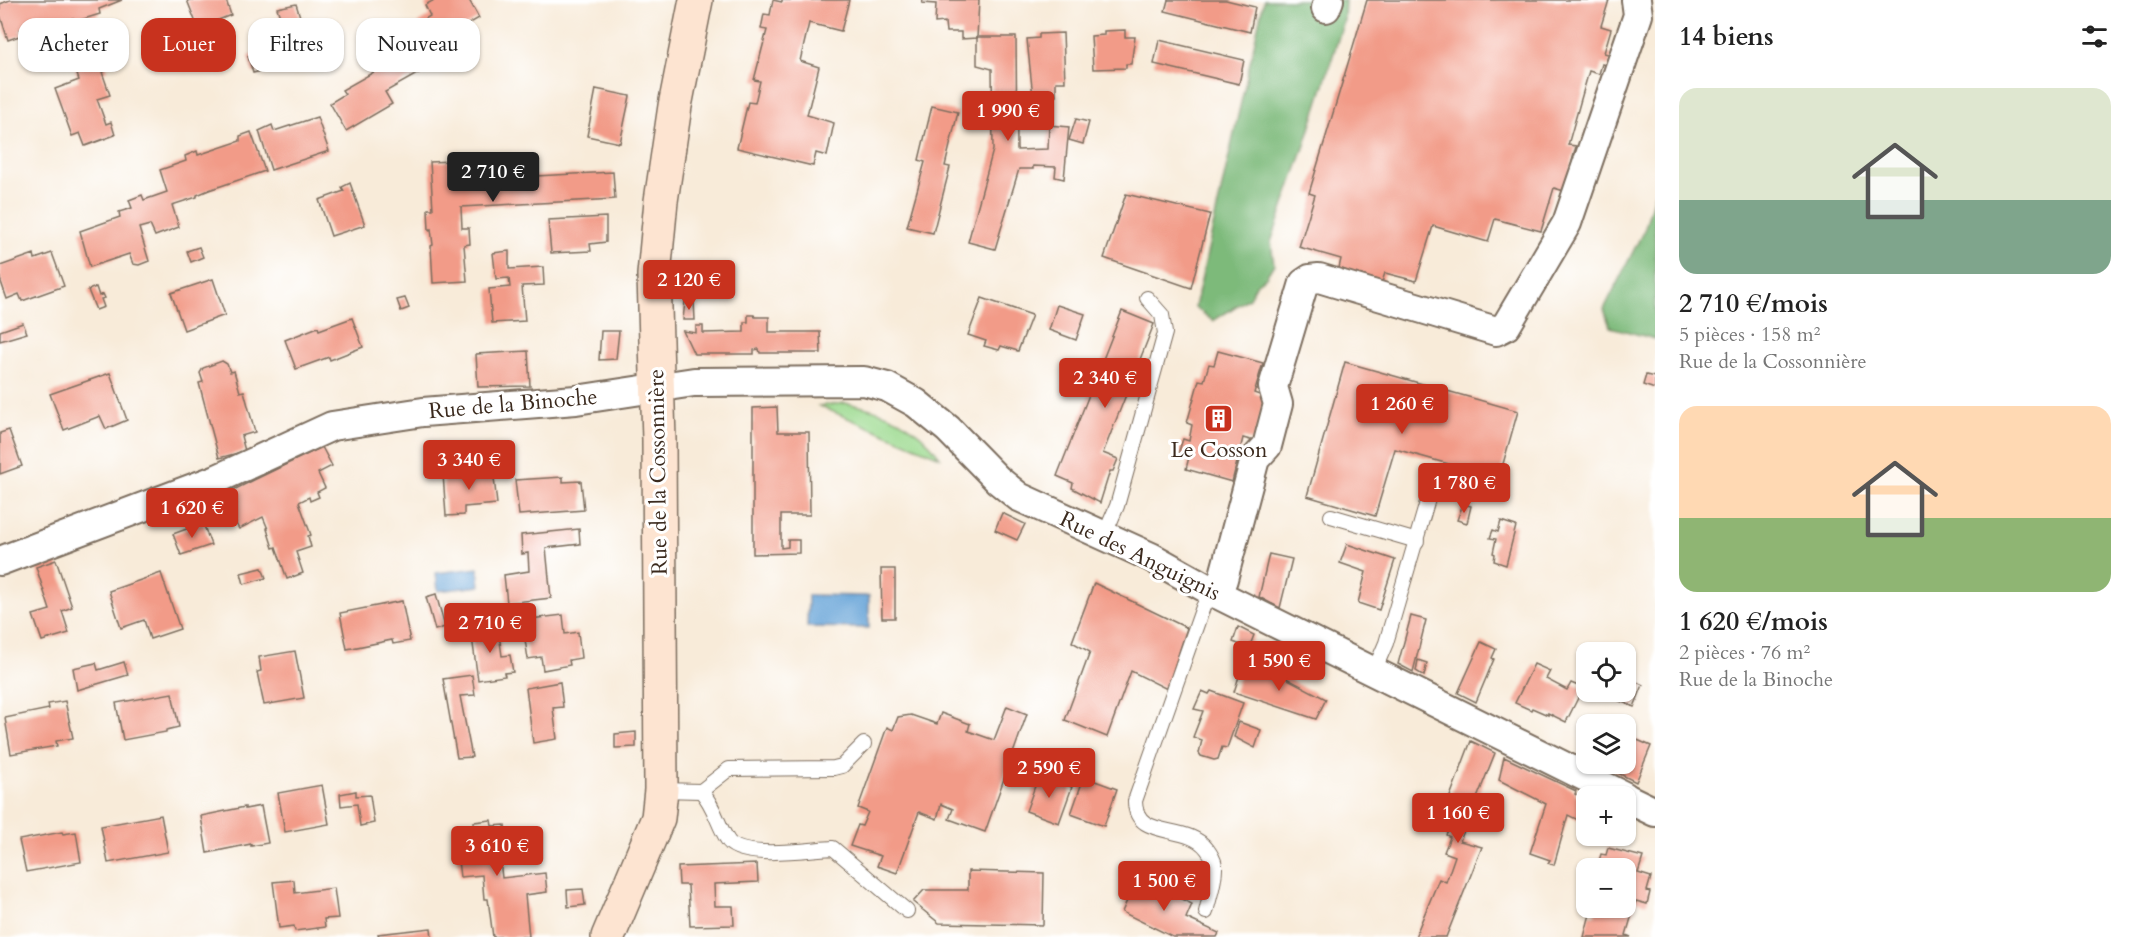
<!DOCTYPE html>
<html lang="fr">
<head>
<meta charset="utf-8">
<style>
  :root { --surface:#fff; --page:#f2f2f2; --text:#222; --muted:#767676; --accent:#c8321e }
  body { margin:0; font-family:Cardo,serif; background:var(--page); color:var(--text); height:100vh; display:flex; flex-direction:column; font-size:22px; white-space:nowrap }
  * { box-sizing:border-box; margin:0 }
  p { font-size:20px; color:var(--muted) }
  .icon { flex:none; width:33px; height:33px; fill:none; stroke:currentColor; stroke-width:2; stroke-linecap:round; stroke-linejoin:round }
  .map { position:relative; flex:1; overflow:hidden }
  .details { display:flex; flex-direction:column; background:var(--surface); width:480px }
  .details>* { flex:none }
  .top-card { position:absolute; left:18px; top:18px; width:570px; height:54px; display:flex; gap:12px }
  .fabs { position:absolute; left:1576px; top:642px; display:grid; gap:12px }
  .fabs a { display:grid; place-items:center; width:60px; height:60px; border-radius:12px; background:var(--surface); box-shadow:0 2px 4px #0004; font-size:30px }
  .price { position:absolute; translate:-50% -51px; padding:0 14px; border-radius:6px; background:var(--accent); color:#fff; font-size:20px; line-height:39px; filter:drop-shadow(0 2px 3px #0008) }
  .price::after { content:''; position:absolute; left:50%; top:36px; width:18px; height:14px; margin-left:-9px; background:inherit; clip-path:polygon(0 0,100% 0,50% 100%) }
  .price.current { background:#222; color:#fff }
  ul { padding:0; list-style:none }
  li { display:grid; align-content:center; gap:12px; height:318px; padding:0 24px }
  li span { display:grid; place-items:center; height:186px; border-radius:18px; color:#555 }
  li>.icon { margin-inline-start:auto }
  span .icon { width:108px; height:108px; fill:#fffc; stroke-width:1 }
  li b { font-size:26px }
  h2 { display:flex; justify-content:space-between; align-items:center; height:72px; padding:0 24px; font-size:26px }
  .pill { padding:0 21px; border-radius:18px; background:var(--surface); box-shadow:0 2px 4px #0004; font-size:21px; line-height:54px }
  .pill.current { background:var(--accent); color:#fff }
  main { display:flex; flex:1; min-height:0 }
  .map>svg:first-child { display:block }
</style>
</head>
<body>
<main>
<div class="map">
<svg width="1655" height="937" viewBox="0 0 1655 937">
  <rect width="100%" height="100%" fill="#fff"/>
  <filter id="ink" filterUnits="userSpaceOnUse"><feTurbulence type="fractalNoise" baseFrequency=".0167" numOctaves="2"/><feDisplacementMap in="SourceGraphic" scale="12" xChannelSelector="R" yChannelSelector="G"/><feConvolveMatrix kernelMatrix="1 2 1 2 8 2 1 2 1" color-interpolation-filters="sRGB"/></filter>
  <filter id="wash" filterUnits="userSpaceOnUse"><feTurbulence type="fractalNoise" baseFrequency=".008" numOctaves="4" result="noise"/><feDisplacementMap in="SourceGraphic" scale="24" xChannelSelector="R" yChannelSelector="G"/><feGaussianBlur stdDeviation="1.35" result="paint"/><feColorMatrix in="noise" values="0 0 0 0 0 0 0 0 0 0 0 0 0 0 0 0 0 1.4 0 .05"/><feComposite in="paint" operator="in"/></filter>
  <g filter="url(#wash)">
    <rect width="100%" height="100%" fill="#f8ebd9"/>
    <path fill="#9cda8f" stroke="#6c8256" stroke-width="1.5" d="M845 403C885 410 916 423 940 457L819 406Z"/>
    <g fill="#7dba7a" stroke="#5c724c" stroke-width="1.5">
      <path d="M1264 0H1345L1344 20 1305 145 1271 242 1274 264 1266 277 1257 283 1249 298 1213 321 1195 307Z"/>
      <path d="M1655 192V339L1610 327 1604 309 1645 228Z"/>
    </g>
    <g fill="#65a3d7" stroke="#50667a" stroke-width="1.5">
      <path d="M478 568 480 586 438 591 436 573Z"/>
      <path d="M808 595 869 596V628L807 627Z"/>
    </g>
    <g id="blocks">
      <g fill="#f29b88">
        <path d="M10 0H122L99 9 100 14 74 22 73 18 48 28 45 21 20 30 22 35 8 40 0 15V4Z"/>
        <path d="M187 0H226L231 15 198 28Z"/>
        <path d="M434 0H469L479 18 431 46 418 23 430 16 425 5Z"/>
        <path d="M773 0 782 2V0H849L841 31 809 23 800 61 819 67 807 115 834 123 827 156 816 153 813 166 737 148 748 102 755 103 760 81 754 80 767 30 761 29 764 14 770 15Z"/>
        <path d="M923 0H979L977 38 961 39V32H946L945 22 935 23 936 4 922 3Z"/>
        <path d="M1168 0H1226L1255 7 1250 32 1165 11Z"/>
        <path d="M1367 0H1609L1601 26 1611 29 1604 53 1612 55 1609 66 1602 64 1599 74 1589 71 1568 145 1576 146 1570 170 1576 172 1574 182 1566 181 1564 191 1554 188 1541 231 1495 219 1488 242 1433 226 1416 281 1385 273 1382 282 1361 275 1359 282 1348 279 1350 272 1339 268 1341 259 1299 247 1315 195 1309 193Z"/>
        <path d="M296 4 308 42 303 44 307 59 253 73 248 56 290 46 277 8Z"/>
        <path d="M1125 30V37H1135L1131 64H1126V68L1093 69 1091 36 1104 35V31Z"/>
        <path d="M1063 33 1065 82H1056V96L1033 97 1027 39 1039 38V34Z"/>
        <path d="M977 37H1016L1017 150 1048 149 1049 125 1069 127 1064 179 1055 177 1056 167 1033 166V169H1019L995 249 968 242 993 150 992 69 977 65Z"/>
        <path d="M418 38 433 65 385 92 392 104 346 131 330 103 345 94 342 90 374 72 367 60 404 39 407 44Z"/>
        <path d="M1159 40 1244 60 1239 84 1154 64Z"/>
        <path d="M103 59 107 70 102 72 110 95 97 99 106 124 111 122 115 135 85 146 80 133 72 136 55 89 79 80 75 69Z"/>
        <path d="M596 89 630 96 620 143 587 136Z"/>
        <path d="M932 106 958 112 945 166 950 167 933 233 907 227 925 162 919 160Z"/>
        <path d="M317 117 329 151 271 170 259 131 272 125 274 131Z"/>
        <path d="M1076 119 1089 122 1083 144 1069 140Z"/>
        <path d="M251 132 265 171 209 190 197 195V197L172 205 179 227 155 236 150 225 139 228 149 261 139 265 133 264 129 254 90 267 80 231 120 217 119 212 132 208 129 200 142 195 144 200 167 192 160 170 186 161 185 156 197 151 198 155 240 141V136Z"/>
        <path d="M497 159 498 178 613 172 615 199 461 207 462 228H469L470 244 464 245 467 281 433 283 431 246 433 245 431 229 429 230 428 209H433L430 162Z"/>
        <path d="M350 183 365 225 331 236 319 200 344 191 342 187Z"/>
        <path d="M1126 194 1210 214 1191 288 1104 258Z"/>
        <path d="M606 217V242L590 244 591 251 551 253 548 220Z"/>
        <path d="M199 247 203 257 191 262 187 251Z"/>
        <path d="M509 251V269L543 267 544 285 522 286 525 321 492 323 489 289 510 287 509 278 496 279 493 253Z"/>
        <path d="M52 253 64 286 22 301 19 294 7 299 0 279V266L34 254 35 259Z"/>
        <path d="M213 279 225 315 184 330 171 293Z"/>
        <path d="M96 287 99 296 103 294 105 298 101 299 104 307 96 310 88 290Z"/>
        <path d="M405 298 409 308 401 311 397 300Z"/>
        <path d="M982 298 1032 315 1018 351 1001 346 999 350 984 346 986 341 968 335Z"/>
        <path d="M685 301H694L695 320H683Z"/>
        <path d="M1057 305 1085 314 1076 340 1049 330Z"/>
        <path d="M1122 311 1154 324 1103 453 1118 459 1113 471H1110L1100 503 1072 488 1073 483 1057 476Z"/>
        <path d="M748 315H754L755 317H769V332H820L821 353H760L759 349 754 350V354H694L683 331 696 333V326H703V333L744 332V322H748Z"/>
        <path d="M352 318 363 347 330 360 329 357 296 369 285 340 318 327 319 330Z"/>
        <path d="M23 323 27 333 0 341V331Z"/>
        <path d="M601 331H619L616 359 599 360Z"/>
        <path d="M528 351 530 386 478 387 476 354Z"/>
        <path d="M1218 351 1263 363 1254 393 1265 397 1254 441 1243 438 1232 482 1186 469 1189 457 1178 454 1183 439 1189 441 1192 425 1187 423 1199 380 1204 381 1209 364 1214 365Z"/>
        <path d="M222 361 227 364 230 372 234 371 240 392 244 391 255 432 241 436 245 451 219 458 199 383 203 382 200 373 203 368Z"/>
        <path d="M1345 362 1518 411 1499 478 1395 449 1375 516 1307 496Z"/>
        <path d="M110 373 127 420 106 429 100 416 64 430 50 394Z"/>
        <path d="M1646 375 1655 377V389L1643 385Z"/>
        <path d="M777 407 778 432H809L810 515H781V548L788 547V540H799V553L753 554V408Z"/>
        <path d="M9 430 22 466 0 474V433Z"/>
        <path d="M322 447 332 466 318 473 325 488 317 492 319 497 310 501 309 497 299 502 311 535 308 536 311 547 296 552 303 573 287 579 276 547 273 548 267 529H268L263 517 239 529 231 515 226 518 215 499Z"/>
        <path d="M493 469 497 504 464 507V515L446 516 443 474Z"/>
        <path d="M563 477V482L581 481 584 510 519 515 515 480Z"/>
        <path d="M1463 504 1471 506 1467 523 1457 520Z"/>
        <path d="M1002 513 1025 524 1017 540 995 530Z"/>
        <path d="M1501 521 1516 526 1506 565 1494 561 1495 554 1493 553 1496 539 1490 538 1493 530 1498 532Z"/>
        <path d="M203 523 211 545 181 555 173 534Z"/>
        <path d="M579 529 580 544 546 548 551 598 507 603 504 575 529 571 528 553 522 554 521 535Z"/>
        <path d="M1347 544 1395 560 1379 610 1358 603 1366 572 1340 563Z"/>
        <path d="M1269 554 1292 559 1280 608 1259 597Z"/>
        <path d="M56 560 72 607 62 611 69 633 42 641 33 615 50 610 36 567Z"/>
        <path d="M262 568 266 578 244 584 241 573Z"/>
        <path d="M881 569H895V618H882Z"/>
        <path d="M161 573 180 629 150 639 144 620 121 628 109 591Z"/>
        <path d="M1094 583 1187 628 1167 689 1131 671 1107 737 1065 720 1090 652 1072 642Z"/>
        <path d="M436 594 445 627 435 630 426 597Z"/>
        <path d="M402 601 410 641 393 644 392 640 347 649 340 613Z"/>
        <path d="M563 615 565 634 578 632 581 658 569 660 570 665 543 670 541 657 528 659 522 620Z"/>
        <path d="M1411 616 1426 620 1413 672 1398 664Z"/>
        <path d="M498 627 502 656 510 655 513 672 504 673 505 676 478 680 471 630Z"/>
        <path d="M1238 627 1254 635 1249 648 1233 642Z"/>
        <path d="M1481 642 1496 649 1492 658 1494 659 1476 702 1458 693Z"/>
        <path d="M295 651 304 698 264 705 257 672 261 671 259 657Z"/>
        <path d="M1418 660 1427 663 1424 676 1416 671Z"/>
        <path d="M124 662 128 675 77 690 73 668 96 663 98 670Z"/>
        <path d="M1534 664 1550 671 1546 679 1567 690 1571 683 1583 688 1566 722 1548 713V715L1532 708 1531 710 1515 703Z"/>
        <path d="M1242 667 1266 675 1269 669 1326 699 1316 719 1234 692Z"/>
        <path d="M472 675 475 695 460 696 472 757 457 758 443 679Z"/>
        <path d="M1626 677 1643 685 1634 707 1613 698 1616 692H1626Z"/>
        <path d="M560 682 563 707 553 708 557 739 533 743 526 688Z"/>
        <path d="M1202 691 1209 694 1211 691 1243 703 1227 748 1222 747 1218 759 1214 760 1201 756 1199 753 1202 740 1193 737 1203 711 1194 709Z"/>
        <path d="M172 693 179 727 166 730V732L123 740 116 703Z"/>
        <path d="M65 701 73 738 56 741 57 746 11 754 5 718 49 709 48 704Z"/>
        <path d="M1007 706 1027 714 985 832 949 819 953 809 941 804 937 819 919 812 897 873 877 866 881 856 850 846 858 825 862 826 868 812 858 808 887 727 893 730 898 717 911 715 937 724 941 713 970 724 968 731 994 740Z"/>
        <path d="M1239 722 1261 730 1255 748 1234 737Z"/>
        <path d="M636 732V747L615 748V734Z"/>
        <path d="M1626 735 1651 746 1636 782 1606 767 1607 764H1626Z"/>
        <path d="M1471 741 1495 753 1460 841 1482 847 1446 937H1415L1439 879 1446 882 1455 856 1444 852 1450 837 1446 835 1448 830 1451 831 1455 820 1443 815Z"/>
        <path d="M1504 757 1576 791 1575 794 1585 799 1580 821 1568 815 1554 865 1548 863 1550 860 1530 853 1546 804 1499 780Z"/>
        <path d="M1039 775 1072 787 1059 823 1026 811Z"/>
        <path d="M1084 777 1117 789 1104 826 1071 814Z"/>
        <path d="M322 785 329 824 285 832 278 793Z"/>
        <path d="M356 791V796L370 795 374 823 360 826 357 804 341 806 340 794Z"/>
        <path d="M261 806 268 843 251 846V844L207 853 201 816 245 807V809Z"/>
        <path d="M161 815 168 852 108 863 101 826Z"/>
        <path d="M491 820 492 826 505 825 508 859 500 860 502 878 545 873 547 892 525 895 529 937H493L488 899H484L482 875 460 877 454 828 474 826V822Z"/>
        <path d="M62 832 63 834 76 832 81 862 26 872 19 840Z"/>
        <path d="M1608 848 1643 857 1638 873 1651 877 1647 891 1650 892 1647 904 1636 901 1626 935 1631 937H1584L1590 914 1595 915 1597 908H1626V868H1597L1601 854 1606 855Z"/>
        <path d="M757 864 758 882 714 884 715 906H733L734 925 690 926 688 885H679L678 867Z"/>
        <path d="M968 871 1044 873 1043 925 939 923 913 902 924 890H968Z"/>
        <path d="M1137 878 1192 904 1186 918 1219 933 1217 937H1173L1122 912Z"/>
        <path d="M294 880 295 893 334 888 338 918 324 919 325 927 295 931 294 926 279 928 273 882Z"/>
        <path d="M583 889 585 905 568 907 567 890Z"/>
        <path d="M431 928 432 937H379L378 934Z"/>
      </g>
    </g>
  </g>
  <g filter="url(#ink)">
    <use href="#blocks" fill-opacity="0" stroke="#7d6e5f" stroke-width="1.5"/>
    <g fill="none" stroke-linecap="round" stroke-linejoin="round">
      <defs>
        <g id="lane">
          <path d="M1331 516 1417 541"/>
          <path d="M1104 536 1117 506 1165 333 1162 315 1147 298"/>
          <path d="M1374 671 1386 643 1435 475"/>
          <path d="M661 790 701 791C714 805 717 823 727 839 738 861 810 849 833 848L907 911"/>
          <path d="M701 791 729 769 834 768 842 766 864 744"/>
          <path d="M1206 912C1209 898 1216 880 1215 865 1214 860 1210 853 1207 849 1187 822 1135 841 1135 801L1203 607 1212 591"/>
        </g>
        <g id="street">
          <path d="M1326 8 1329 0"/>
          <path d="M0 561 217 479 332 426 423 412 576 400 694 382 864 381 887 387 916 403 948 429 998 480 1019 497 1151 557 1217 594 1624 796"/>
          <path d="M1217 594 1223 579 1255 459 1267 446 1278 404 1273 387 1304 283 1310 279 1319 278 1496 331 1506 326 1567 223 1638 15 1636 0"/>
          <path d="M1626 798 1655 812"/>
        </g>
        <path id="secondary" d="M608 937 658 818 661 790 659 440 654 275 661 201 675 106 696 0"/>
      </defs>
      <use href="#lane" stroke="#7d6e5f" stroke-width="16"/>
      <use href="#street" stroke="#7d6e5f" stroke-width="32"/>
      <use href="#secondary" stroke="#7d6e5f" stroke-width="36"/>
      <use href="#lane" stroke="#fff" stroke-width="14"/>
      <use href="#street" stroke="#fff" stroke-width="28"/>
      <use href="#secondary" stroke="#fde4d1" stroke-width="33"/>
    </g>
  </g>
  <defs>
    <symbol id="building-square" viewBox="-11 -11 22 22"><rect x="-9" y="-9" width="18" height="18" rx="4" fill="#c8321e" stroke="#fff"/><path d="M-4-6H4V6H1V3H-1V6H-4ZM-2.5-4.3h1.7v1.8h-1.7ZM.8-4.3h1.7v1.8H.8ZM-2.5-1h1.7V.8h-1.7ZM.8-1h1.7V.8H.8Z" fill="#fff"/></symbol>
  </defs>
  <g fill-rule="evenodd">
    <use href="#building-square" x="1202" y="402" width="33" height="33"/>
  </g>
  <g text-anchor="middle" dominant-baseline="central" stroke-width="6" stroke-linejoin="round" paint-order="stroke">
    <g font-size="22" fill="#3b2a1e" stroke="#fff">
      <text transform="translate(513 404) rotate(-5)">Rue de la Binoche</text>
      <text transform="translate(658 472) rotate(-91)">Rue de la Cossonnière</text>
      <text transform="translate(1140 556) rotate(26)">Rue des Anguignis</text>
    </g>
    <g font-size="22" fill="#3b2a1e" stroke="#fff">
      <text x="1219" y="450">Le Cosson</text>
    </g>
  </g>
</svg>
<div class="fabs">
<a><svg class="icon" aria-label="locate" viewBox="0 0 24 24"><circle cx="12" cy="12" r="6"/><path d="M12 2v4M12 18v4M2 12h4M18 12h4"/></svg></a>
<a><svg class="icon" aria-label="layers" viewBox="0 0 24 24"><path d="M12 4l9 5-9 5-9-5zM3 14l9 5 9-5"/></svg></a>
<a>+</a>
<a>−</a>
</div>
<b class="price" style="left:1008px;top:142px">1 990 €</b>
<b class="price current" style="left:493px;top:203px">2 710 €</b>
<b class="price" style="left:689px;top:311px">2 120 €</b>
<b class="price" style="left:1105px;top:409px">2 340 €</b>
<b class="price" style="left:1402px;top:435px">1 260 €</b>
<b class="price" style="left:469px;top:491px">3 340 €</b>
<b class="price" style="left:1464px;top:514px">1 780 €</b>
<b class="price" style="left:192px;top:539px">1 620 €</b>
<b class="price" style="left:490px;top:654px">2 710 €</b>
<b class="price" style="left:1279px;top:692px">1 590 €</b>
<b class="price" style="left:1049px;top:799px">2 590 €</b>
<b class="price" style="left:1458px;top:844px">1 160 €</b>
<b class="price" style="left:497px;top:877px">3 610 €</b>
<b class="price" style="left:1164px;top:912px">1 500 €</b>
<div class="top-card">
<a class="pill">Acheter</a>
<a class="pill current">Louer</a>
<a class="pill">Filtres</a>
<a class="pill">Nouveau</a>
</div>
</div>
<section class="details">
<h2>14 biens<svg class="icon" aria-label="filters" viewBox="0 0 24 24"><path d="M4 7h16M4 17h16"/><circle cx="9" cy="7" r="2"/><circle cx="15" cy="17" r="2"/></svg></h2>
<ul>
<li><span style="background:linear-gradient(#dfe7d0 60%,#7fa58c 0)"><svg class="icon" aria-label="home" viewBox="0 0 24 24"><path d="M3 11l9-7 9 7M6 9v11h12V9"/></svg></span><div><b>2 710 €/mois</b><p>5 pièces · 158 m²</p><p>Rue de la Cossonnière</p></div></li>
<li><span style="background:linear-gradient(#ffd9b3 60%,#8fb573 0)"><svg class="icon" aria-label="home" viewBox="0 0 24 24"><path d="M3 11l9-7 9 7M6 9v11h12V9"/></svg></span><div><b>1 620 €/mois</b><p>2 pièces · 76 m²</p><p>Rue de la Binoche</p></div></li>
</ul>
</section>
</main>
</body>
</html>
